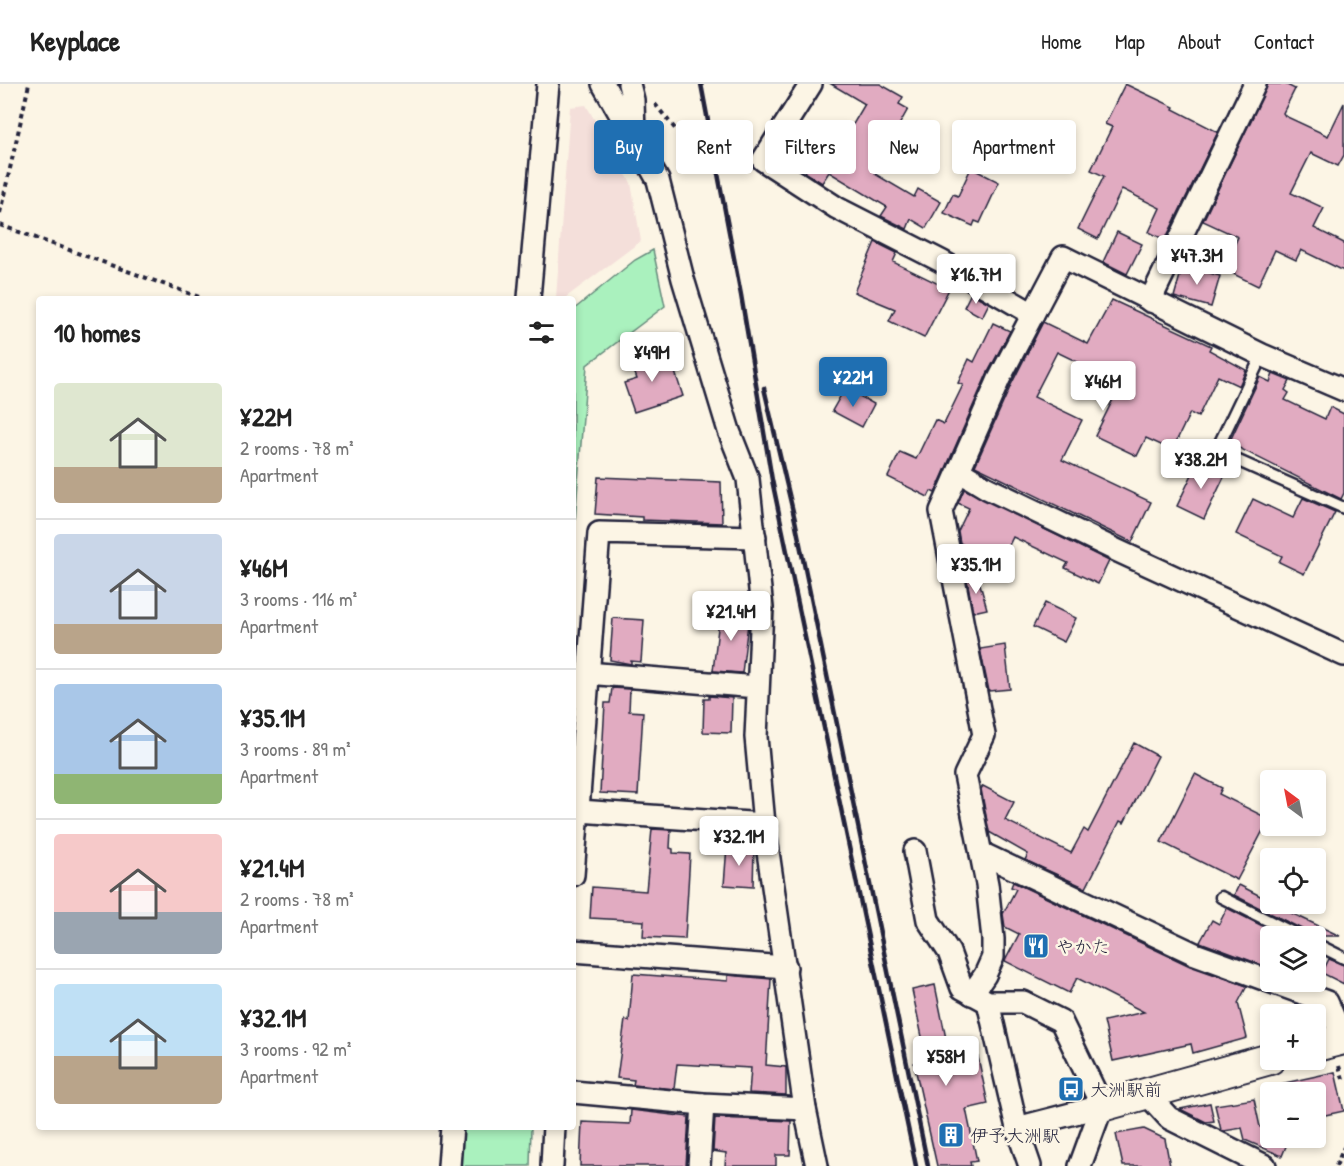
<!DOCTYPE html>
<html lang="en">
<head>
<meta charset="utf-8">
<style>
  :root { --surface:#fff; --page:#f6f6f6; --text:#222; --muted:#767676; --line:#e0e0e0; --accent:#1f6fb2 }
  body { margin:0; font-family:"Patrick Hand","Klee One",sans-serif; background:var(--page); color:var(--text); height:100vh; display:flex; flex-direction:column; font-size:22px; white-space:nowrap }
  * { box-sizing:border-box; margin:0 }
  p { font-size:20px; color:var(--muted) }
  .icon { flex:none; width:33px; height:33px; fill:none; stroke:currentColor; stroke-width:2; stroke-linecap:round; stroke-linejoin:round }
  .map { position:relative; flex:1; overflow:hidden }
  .drawer { position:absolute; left:36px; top:212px; width:540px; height:834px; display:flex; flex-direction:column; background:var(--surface); border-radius:6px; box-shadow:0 3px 9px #0003 }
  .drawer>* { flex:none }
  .guide { position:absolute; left:594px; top:36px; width:570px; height:54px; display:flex; gap:12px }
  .needle { width:39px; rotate:328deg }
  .fabs { position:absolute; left:1260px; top:686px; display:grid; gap:12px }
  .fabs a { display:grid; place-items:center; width:66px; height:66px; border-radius:6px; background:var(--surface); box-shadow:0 3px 9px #0003; font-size:30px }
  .price { position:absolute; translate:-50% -51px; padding:0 14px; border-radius:6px; background:#fff; color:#222; font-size:20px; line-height:39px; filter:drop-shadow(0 2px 3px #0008) }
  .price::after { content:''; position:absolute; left:50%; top:36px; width:18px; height:14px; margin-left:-9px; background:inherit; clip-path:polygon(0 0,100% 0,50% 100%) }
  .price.on { background:var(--accent); color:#fff }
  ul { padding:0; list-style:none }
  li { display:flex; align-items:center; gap:18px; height:150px; padding:0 18px }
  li+li { border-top:2px solid var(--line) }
  li span { display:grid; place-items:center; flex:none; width:168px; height:120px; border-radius:6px; color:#555 }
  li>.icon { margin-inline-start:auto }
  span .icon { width:72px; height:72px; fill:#fffc; stroke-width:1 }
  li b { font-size:26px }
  h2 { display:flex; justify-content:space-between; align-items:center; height:72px; padding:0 18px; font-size:26px }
  .pill { padding:0 21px; border-radius:6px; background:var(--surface); box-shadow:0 3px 9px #0003; font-size:21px; line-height:54px }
  .pill.on { background:var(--accent); color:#fff }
  header { display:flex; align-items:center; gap:36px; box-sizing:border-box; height:84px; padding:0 30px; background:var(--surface); border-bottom:2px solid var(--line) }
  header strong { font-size:28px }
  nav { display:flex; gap:33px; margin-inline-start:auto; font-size:21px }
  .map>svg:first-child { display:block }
</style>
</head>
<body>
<header>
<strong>Keyplace</strong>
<nav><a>Home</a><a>Map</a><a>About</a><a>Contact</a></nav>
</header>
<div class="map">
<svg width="1344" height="1082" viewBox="0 0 1344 1082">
  <rect width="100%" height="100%" fill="#fcf5e5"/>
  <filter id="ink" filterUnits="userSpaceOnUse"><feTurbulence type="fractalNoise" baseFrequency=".0167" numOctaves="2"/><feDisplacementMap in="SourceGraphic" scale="12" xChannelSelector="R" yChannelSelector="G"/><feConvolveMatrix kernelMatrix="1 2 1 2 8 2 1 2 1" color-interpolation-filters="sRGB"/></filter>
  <g filter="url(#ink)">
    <path fill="#f4dfda" d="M586 21 631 99 641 157 565 214H556L570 23Z"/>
    <g fill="#aaf1be" stroke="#668a7c" stroke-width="1.5">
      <path d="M653 166 665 222 587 281 573 464V226L635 176Z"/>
      <path d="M458 1043H531L530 1082H456Z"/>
    </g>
    <g fill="#e1abc1" stroke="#22223b" stroke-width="1.5">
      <path d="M831 0H880L903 13 899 20 908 25 880 75 883 77 875 90 914 113 918 105 941 118 926 144 911 135 907 145 881 132 887 123 829 88 822 99 805 88 819 66 806 56 817 41 842 59 865 20Z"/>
      <path d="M1125 0 1174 23 1173 25 1218 48 1165 156 1149 148 1160 124 1122 105 1098 155 1078 145 1104 92 1091 86 1112 43 1105 40Z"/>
      <path d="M1268 0H1285L1295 5 1283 29 1285 32 1328 52 1344 19V71L1338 82 1311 69 1291 109 1324 124 1314 144 1344 159V187L1301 166 1296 176 1275 166 1258 202 1223 185 1238 153 1203 137Z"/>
      <path d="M971 84 999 98 980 139 975 137 973 142 944 129 953 110 958 112Z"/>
      <path d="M1117 148 1142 160 1127 190 1103 178Z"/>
      <path d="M875 158 897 169 893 178 949 205 924 254 889 237 895 225 854 208Z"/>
      <path d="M1183 181 1220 192 1211 223 1174 213Z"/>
      <path d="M971 209 989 219 982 233 964 223Z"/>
      <path d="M1112 216 1211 262 1209 266 1246 286 1239 302 1218 292 1198 333 1190 329 1172 366 1146 354 1137 372 1095 352 1121 299 1057 268 1034 313 1082 336 1062 376 1151 418 1132 458 975 382 1011 301 1043 238 1088 260Z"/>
      <path d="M993 239 1010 247 987 290 935 409 931 407 928 413 888 393 900 368 916 375 935 336 944 340 963 301 958 299 969 275 974 278Z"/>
      <path d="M658 267 664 285 673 282 683 312 634 328 624 299 637 295 630 276Z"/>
      <path d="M1273 290 1290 297 1285 306 1289 309 1285 316 1325 335 1330 323 1344 330V409L1341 415 1229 359 1260 293 1270 298Z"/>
      <path d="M845 304 874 320 862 343 832 327Z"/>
      <path d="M1198 378 1225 391 1204 435 1177 422Z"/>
      <path d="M598 393 721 398 722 439 642 436V433L595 430Z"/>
      <path d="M964 405 1109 477 1098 500 1065 484 1068 479 1013 453 997 486 970 474 974 466 960 459 958 447 969 424 958 419Z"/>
      <path d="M1303 414 1335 428 1304 490 1279 478 1282 472 1236 450 1253 415 1293 434Z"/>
      <path d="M978 493 987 525 973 528 967 496Z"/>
      <path d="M1045 519 1076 534 1064 558 1033 543Z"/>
      <path d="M720 527 749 531 742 589 713 587Z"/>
      <path d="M613 534 644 536 641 578 631 577V580L610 576Z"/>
      <path d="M1005 561 1010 605 989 607 980 565Z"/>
      <path d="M612 604 630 605 629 627 643 628 638 711 600 709 605 619H610Z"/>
      <path d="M709 612 732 614 731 649 703 648 704 615H709Z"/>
      <path d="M1134 659 1158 672 1124 739 1120 737 1086 804 1025 776 1028 770 989 748 981 705 983 702 1014 718 1005 736 1071 769 1084 745 1088 748Z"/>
      <path d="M1195 690 1222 704 1219 710 1269 735 1237 796 1161 758Z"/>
      <path d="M652 745 671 746 670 764 673 765V769L690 770 685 855 643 853 644 837 590 834 592 803 646 807Z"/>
      <path d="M727 762 754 764 753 803 724 801Z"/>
      <path d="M1013 798 1190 882 1247 902 1238 919 1247 954 1193 969 1191 960 1113 977 1104 937 1144 928 1077 894 1069 909 1005 877 1019 850 1005 843 1003 830 1016 805 1011 803Z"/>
      <path d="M1239 801 1270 817V819L1340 852H1306L1302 845 1234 811Z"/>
      <path d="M1227 824 1282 852H1270V884L1200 858 1212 836 1219 840Z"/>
      <path d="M1329 875 1344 881V900L1322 889Z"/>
      <path d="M633 890 728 897V891L771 895 766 981 786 983V1011L749 1009 751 984 677 980 674 1005 633 1001 634 996 617 994 625 936 629 937Z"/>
      <path d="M935 901 951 979 978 973 988 1020 966 1025 977 1077 970 1078 971 1082H937L914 979 927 976 912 906Z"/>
      <path d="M1335 988 1344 1027 1316 1033V1008H1281L1280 1000Z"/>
      <path d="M1254 1015 1260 1043 1270 1048V1053L1289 1055 1282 1072 1245 1056 1242 1044 1224 1047 1221 1046 1215 1021Z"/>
      <path d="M1210 1019 1214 1037 1206 1038 1180 1025Z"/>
      <path d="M631 1026 689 1033 686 1082H580L582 1038 630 1040Z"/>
      <path d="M715 1034 791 1037 790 1071H776V1082H725L726 1069 713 1067Z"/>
      <path d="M1144 1045 1165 1055 1170 1082H1123L1116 1050Z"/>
    </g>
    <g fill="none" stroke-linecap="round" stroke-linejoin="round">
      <defs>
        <g id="service">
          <path d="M1262 271 1216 367 1344 424"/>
          <path d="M1221 813 1299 852"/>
          <path d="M1316 860 1344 874"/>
        </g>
        <g id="minor">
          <path d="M603 0 658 96 683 195 729 347 748 395 762 524 756 653 764 740 805 1025 817 1082"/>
          <path d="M629 0 633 16 634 50"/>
          <path d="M811 0 763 76 837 124 941 177 1033 230 999 295 941 427 984 651 965 691 987 800 993 855V873L985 891 972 910"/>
          <path d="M529 214 548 0"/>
          <path d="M1150 217 1255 0"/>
          <path d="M1033 230 1063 173 1262 271 1344 306"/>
          <path d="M959 387 987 404 1118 467 1344 571"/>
          <path d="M587 589 757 603"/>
          <path d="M579 727 764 740"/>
          <path d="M915 767 928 836 949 868 962 904 988 918H1023L1061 937 1102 1022 1080 1082"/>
          <path d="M981 769 1195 870 1327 918 1343 955"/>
          <path d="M573 791 599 449 755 453"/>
          <path d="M573 867 786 883"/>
          <path d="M988 918 1017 1044 1030 1082"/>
          <path d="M573 1008 703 1020 805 1025"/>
          <path d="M1146 1009 1169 1034 1265 1082"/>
          <path d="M1017 1044 1102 1022"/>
          <path d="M449 1082 452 1042"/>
          <path d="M552 1082 554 1042"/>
          <path d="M699 1082 703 1020"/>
        </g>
        <g id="secondary">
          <path d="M1316 962 1344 955"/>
          <path d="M1102 1022 1270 975"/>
        </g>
      </defs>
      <use href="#service" stroke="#22223b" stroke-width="15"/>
      <use href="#minor" stroke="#22223b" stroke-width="26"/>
      <use href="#secondary" stroke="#22223b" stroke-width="34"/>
      <g stroke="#22223b" stroke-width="4" stroke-dasharray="4.5 4.5" stroke-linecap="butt">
        <path d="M655 20 681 52 701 59H727L746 68"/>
        <path d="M0 129 29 0"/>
        <path d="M0 141 202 214"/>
        <path d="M1339 982 1344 998"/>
        <path d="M1336 1082 1344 1063"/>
      </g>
      <use href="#service" stroke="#fcf5e5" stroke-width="10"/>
      <use href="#minor" stroke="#fcf5e5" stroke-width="21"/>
      <use href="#secondary" stroke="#fcf5e5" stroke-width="30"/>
      <g stroke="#22223b" stroke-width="4.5">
        <path d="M701 0 741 211 772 396 916 1082"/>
        <path d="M764 304 795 436 928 1082"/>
      </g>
    </g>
  </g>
  <defs>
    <symbol id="restaurant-square" viewBox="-11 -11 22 22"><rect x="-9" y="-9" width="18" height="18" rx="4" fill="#1f6fb2" stroke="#fcf5e5"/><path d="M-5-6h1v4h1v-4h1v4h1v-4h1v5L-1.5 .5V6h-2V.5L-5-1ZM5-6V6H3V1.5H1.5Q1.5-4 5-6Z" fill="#fff"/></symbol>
    <symbol id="bus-square" viewBox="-11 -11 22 22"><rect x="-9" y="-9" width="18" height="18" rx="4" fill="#1f6fb2" stroke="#fcf5e5"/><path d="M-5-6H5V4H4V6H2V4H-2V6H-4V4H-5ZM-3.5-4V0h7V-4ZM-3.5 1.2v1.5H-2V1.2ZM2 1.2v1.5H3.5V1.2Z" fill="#fff"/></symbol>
    <symbol id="building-square" viewBox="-11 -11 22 22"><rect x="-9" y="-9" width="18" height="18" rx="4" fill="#1f6fb2" stroke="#fcf5e5"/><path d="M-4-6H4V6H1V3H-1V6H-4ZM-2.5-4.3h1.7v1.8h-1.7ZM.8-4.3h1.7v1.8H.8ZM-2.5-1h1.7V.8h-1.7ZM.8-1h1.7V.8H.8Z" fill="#fff"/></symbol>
  </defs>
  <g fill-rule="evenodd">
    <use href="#restaurant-square" x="1021" y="847" width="30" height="30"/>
    <use href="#bus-square" x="1056" y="990" width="30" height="30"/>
    <use href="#building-square" x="936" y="1036" width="30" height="30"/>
  </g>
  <g text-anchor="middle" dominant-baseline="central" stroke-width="5" stroke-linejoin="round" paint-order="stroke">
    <g font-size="18" fill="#22223b" stroke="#fcf5e5" text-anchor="start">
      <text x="1056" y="862">やかた</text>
      <text x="1090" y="1005">大洲駅前</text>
      <text x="970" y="1051">伊予大洲駅</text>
    </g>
  </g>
</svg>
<div class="fabs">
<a><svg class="needle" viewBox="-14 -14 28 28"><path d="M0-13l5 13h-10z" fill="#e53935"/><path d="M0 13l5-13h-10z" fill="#767676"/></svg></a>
<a><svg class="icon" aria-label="locate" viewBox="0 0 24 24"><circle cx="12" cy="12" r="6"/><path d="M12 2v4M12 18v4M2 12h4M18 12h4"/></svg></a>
<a><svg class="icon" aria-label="layers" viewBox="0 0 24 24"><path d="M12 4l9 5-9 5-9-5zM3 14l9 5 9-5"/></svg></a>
<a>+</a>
<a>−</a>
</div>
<b class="price" style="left:1197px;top:202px">¥47.3M</b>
<b class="price" style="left:976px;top:221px">¥16.7M</b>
<b class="price" style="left:652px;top:299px">¥49M</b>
<b class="price on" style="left:853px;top:324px">¥22M</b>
<b class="price" style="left:1103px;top:328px">¥46M</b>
<b class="price" style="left:1201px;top:406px">¥38.2M</b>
<b class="price" style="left:976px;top:511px">¥35.1M</b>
<b class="price" style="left:731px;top:558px">¥21.4M</b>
<b class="price" style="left:739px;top:783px">¥32.1M</b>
<b class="price" style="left:946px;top:1003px">¥58M</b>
<div class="guide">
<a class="pill on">Buy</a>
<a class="pill">Rent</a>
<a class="pill">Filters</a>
<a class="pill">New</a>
<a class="pill">Apartment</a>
</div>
<section class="drawer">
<h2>10 homes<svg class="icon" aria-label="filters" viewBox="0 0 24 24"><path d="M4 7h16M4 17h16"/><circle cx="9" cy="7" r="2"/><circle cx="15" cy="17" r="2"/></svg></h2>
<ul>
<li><span style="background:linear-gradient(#dfe7d0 70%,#b9a48a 0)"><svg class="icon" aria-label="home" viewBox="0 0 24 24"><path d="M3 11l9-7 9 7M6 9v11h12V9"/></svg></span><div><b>¥22M</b><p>2 rooms · 78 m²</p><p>Apartment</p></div></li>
<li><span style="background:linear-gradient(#c9d6e8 75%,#b9a48a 0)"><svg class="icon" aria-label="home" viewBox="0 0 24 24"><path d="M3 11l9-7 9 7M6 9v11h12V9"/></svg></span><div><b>¥46M</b><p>3 rooms · 116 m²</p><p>Apartment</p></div></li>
<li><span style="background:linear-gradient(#a9c7e8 75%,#8fb573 0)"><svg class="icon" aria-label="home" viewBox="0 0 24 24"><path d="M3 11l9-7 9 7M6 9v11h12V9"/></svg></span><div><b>¥35.1M</b><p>3 rooms · 89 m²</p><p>Apartment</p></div></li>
<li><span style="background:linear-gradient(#f6c9c9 65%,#9aa5b1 0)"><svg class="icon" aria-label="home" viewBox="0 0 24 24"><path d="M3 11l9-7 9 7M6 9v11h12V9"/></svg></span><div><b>¥21.4M</b><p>2 rooms · 78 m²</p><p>Apartment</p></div></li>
<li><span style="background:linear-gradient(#bfe0f5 60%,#b9a48a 0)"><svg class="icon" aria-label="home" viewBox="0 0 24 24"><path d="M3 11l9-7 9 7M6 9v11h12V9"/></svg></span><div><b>¥32.1M</b><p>3 rooms · 92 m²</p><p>Apartment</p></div></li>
</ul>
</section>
</div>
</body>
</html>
